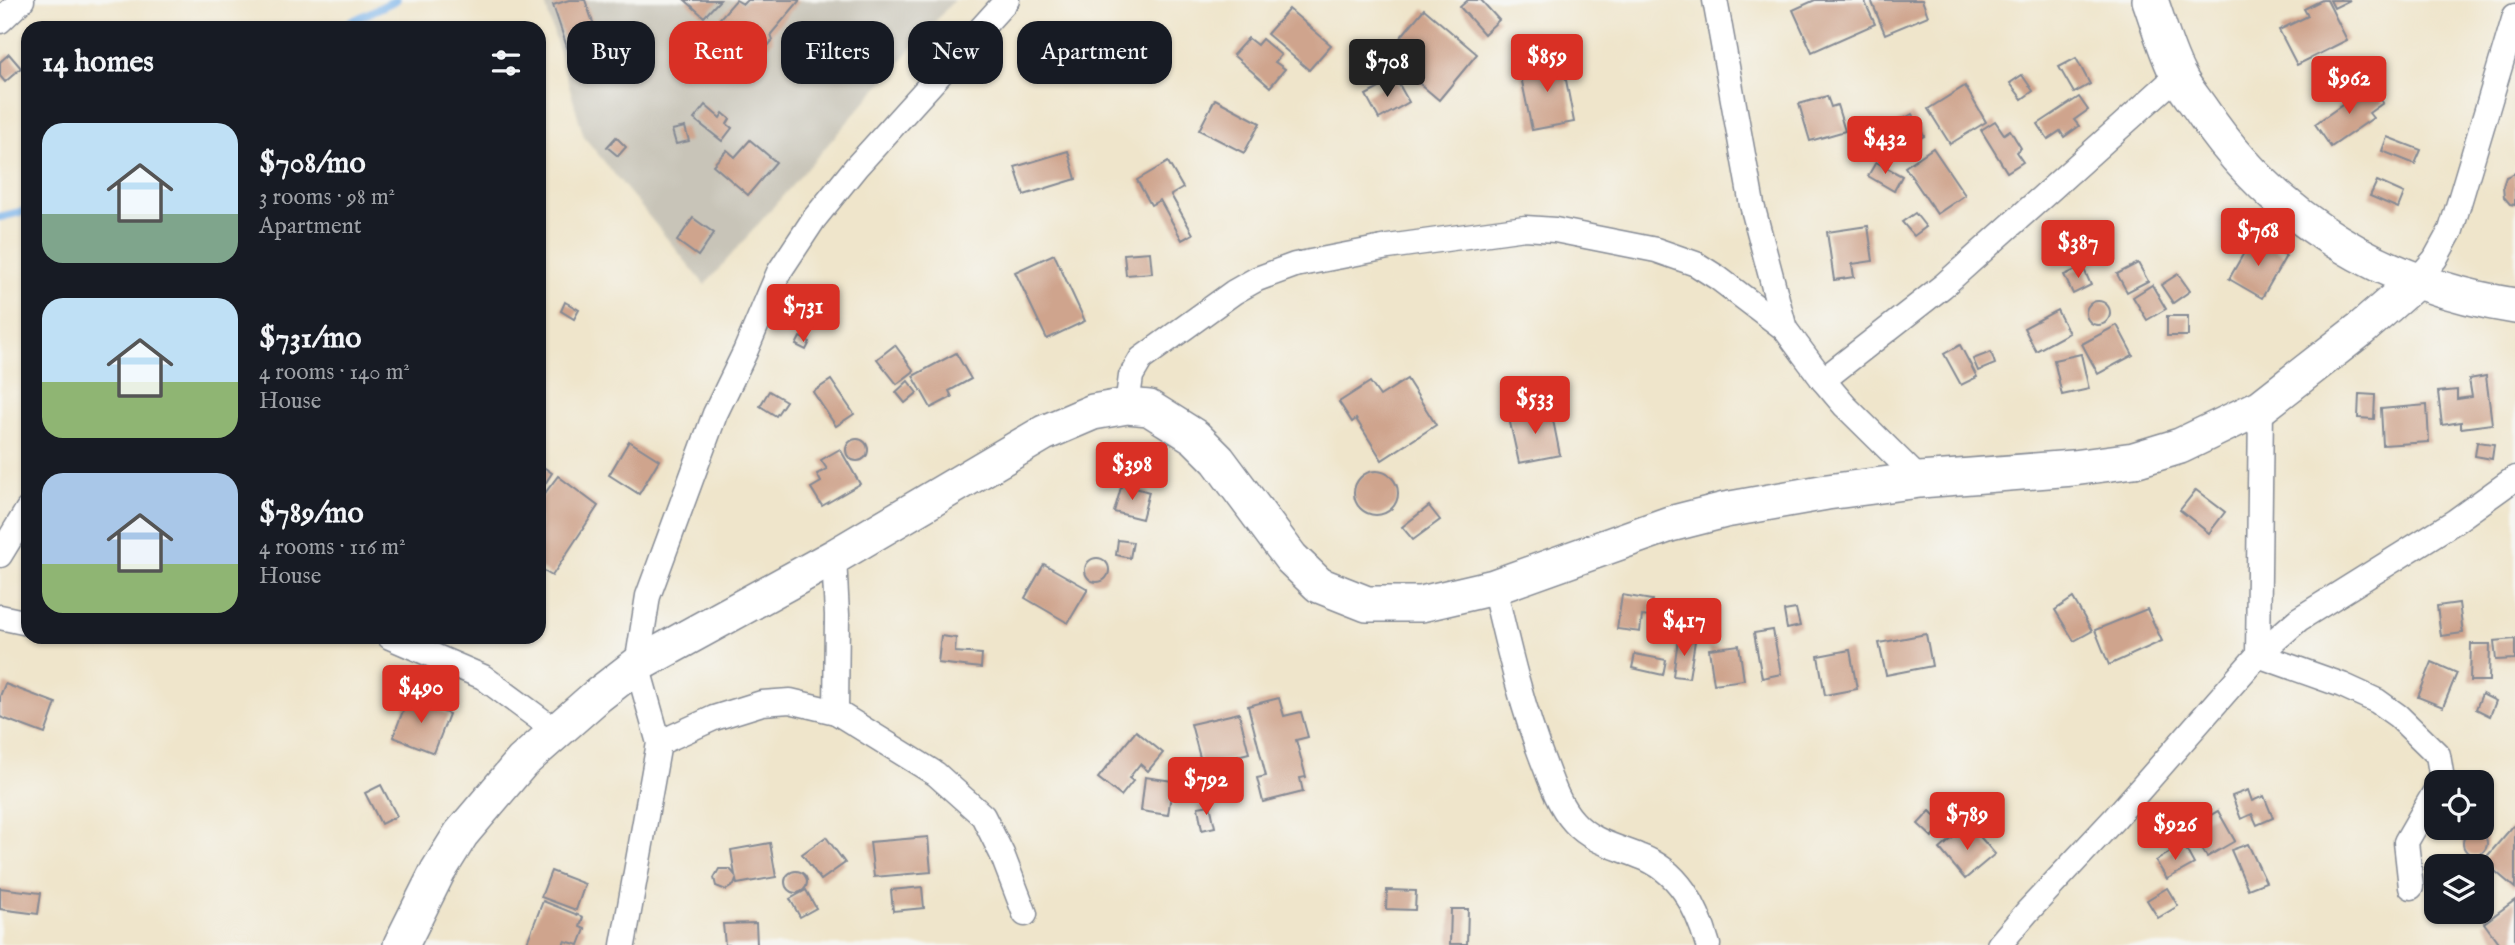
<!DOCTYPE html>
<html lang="en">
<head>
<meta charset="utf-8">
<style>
  :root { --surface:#171b24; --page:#20242c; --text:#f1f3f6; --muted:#9ea1a6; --accent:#d93025 }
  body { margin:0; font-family:"IM FELL English",serif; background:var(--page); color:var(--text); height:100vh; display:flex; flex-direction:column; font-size:26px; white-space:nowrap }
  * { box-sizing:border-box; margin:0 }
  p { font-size:23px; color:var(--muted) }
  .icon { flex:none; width:38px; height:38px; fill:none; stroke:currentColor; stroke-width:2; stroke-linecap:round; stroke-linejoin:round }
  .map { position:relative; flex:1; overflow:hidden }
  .details { position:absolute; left:21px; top:21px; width:525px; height:623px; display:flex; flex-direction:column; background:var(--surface); border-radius:21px; box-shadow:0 2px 5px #0004 }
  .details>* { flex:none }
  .banner { position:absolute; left:567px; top:21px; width:665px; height:63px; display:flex; gap:14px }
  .tools { position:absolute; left:2424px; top:770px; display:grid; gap:14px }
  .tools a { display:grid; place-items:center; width:70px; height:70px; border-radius:14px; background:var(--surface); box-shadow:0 2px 5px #0004; font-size:35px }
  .price { position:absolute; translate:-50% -60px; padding:0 16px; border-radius:7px; background:var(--accent); color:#fff; font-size:23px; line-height:46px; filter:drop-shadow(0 2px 4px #0008) }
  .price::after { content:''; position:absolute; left:50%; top:42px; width:21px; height:16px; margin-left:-10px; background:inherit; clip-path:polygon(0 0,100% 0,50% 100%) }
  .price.selected { background:#222; color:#fff }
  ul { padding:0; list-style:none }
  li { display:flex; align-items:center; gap:21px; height:175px; padding:0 21px }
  li span { display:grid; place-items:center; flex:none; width:196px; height:140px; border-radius:21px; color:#555 }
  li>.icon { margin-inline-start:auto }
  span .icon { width:84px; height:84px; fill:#fffc; stroke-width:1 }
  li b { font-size:30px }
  h2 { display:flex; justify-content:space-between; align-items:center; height:84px; padding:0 21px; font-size:30px }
  .tag { padding:0 24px; border-radius:21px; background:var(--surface); box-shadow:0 2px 5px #0004; font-size:24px; line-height:63px }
  .tag.selected { background:var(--accent); color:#fff }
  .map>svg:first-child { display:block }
</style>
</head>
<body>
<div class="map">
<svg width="2515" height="945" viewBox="0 0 2515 945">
  <rect width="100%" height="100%" fill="#f6f6f2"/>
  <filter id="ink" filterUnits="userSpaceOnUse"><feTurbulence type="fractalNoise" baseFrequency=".0143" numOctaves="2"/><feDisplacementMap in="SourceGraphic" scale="14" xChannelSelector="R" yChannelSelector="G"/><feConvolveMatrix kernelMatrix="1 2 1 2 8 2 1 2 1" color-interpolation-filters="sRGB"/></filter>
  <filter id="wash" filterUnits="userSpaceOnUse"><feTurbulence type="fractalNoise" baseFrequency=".00686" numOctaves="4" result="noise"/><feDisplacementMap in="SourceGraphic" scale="28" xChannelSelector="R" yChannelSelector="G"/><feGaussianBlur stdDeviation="1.57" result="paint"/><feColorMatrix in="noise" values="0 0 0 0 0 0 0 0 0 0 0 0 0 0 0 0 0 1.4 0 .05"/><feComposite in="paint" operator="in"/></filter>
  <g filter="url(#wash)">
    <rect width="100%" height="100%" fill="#efe5cb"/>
    <path fill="#c8c4b8" d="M544 0H954L705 285 584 137Z"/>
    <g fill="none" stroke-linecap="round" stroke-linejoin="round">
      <g stroke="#7ab3ea" stroke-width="8">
        <path d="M338 28 396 0"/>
        <path d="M0 217 28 210"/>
      </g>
    </g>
    <g id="blocks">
      <g fill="#cfa48d">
        <path d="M569 0H585L605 57 574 68 553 5Z"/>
        <path d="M685 0H720L704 17Z"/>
        <path d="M736 0 743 4 747 0H800L771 34 773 40 755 61 714 25Z"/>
        <path d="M1468 0H1481L1499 20 1484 34 1460 7Z"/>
        <path d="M1815 0H1864L1875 24 1812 52 1793 10Z"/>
        <path d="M1871 0H1922L1928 16 1885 34Z"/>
        <path d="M2322 0H2327L2347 40 2297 65 2279 30 2308 16 2304 9Z"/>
        <path d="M2330 0H2350L2334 8Z"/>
        <path d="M1289 9 1331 45 1309 70 1267 34Z"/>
        <path d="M1424 9 1477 54 1439 100 1386 55Z"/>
        <path d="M1248 38 1257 45 1262 39 1281 55 1275 62 1285 69 1270 87 1233 55Z"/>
        <path d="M9 54 21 68 5 82 0 76V62Z"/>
        <path d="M2076 58 2090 84 2074 93 2059 67Z"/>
        <path d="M1562 59 1574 122 1532 130 1519 67Z"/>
        <path d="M2022 75 2033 91 2022 99 2010 83Z"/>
        <path d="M1396 79 1409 102 1379 119 1366 95Z"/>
        <path d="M2371 85 2383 103 2369 113 2373 118 2331 147 2315 124Z"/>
        <path d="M1965 86 1986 122 1950 144 1928 109Z"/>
        <path d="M1827 96 1831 107 1837 105 1845 131 1810 141 1799 104Z"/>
        <path d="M2079 97 2088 110 2074 120 2079 126 2064 137 2060 131 2048 139 2038 124Z"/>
        <path d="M1215 99 1260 123 1244 153 1199 130Z"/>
        <path d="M705 105 720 118 723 113 730 119 727 124 732 128 722 141 694 119Z"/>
        <path d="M1912 114 1924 136 1894 152 1882 131Z"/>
        <path d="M1995 121 2004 134 2010 130 2021 148 2016 152 2023 162 2007 172 1981 130Z"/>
        <path d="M685 127 689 141 676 144 672 130Z"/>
        <path d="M616 137 626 147 618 156 607 147Z"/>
        <path d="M2387 137 2421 150 2415 164 2382 151Z"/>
        <path d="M750 140 776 162 748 195 713 165 727 150 735 157Z"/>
        <path d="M1933 148 1965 195 1937 214 1905 167Z"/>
        <path d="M1068 151 1076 179 1024 195 1015 167Z"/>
        <path d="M1168 162 1183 188 1171 195 1193 234 1182 240 1160 200 1151 205 1137 180Z"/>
        <path d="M1876 162 1902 176 1894 191 1868 176Z"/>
        <path d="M2515 173V205L2510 204 2504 197 2503 186 2506 177Z"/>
        <path d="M2377 181 2404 193 2398 208 2370 196Z"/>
        <path d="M1915 213 1926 227 1914 236 1902 222Z"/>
        <path d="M693 218 714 233 698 256 677 241Z"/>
        <path d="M1868 226 1873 261 1852 264 1854 277 1834 280 1827 232Z"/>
        <path d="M2253 237 2286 256 2262 298 2229 279Z"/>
        <path d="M1150 252 1152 273 1126 275 1124 254Z"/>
        <path d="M1054 254 1085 321 1047 339 1015 272Z"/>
        <path d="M2138 263 2148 281 2127 292 2117 274Z"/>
        <path d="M2083 267 2091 285 2073 294 2064 275Z"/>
        <path d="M2178 274 2190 291 2173 303 2161 285Z"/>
        <path d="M2152 285 2166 309 2147 320 2133 297Z"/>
        <circle cx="2098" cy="313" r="12"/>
        <path d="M565 302 579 310 574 319 561 311Z"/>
        <path d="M2057 310 2069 333 2036 351 2024 328Z"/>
        <rect x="2167" y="316" width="21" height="20"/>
        <path d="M2117 325 2133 355 2098 374 2082 344Z"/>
        <path d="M800 337 810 342 806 350 796 345Z"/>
        <path d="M895 345 914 371 897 384 877 359Z"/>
        <path d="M1960 345 1977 377 1961 385 1944 354Z"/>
        <path d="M1991 352 1995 364 1978 371 1973 359Z"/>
        <path d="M956 353 971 379 949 391 952 397 931 408 913 376Z"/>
        <path d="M2081 354 2089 389 2062 395 2054 360Z"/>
        <path d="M2486 376 2492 424 2461 428V422L2442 425 2438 392 2457 390V399L2472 397 2469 379Z"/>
        <path d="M1407 379 1436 425 1382 460 1356 419 1352 422 1339 402 1370 382 1380 396Z"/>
        <path d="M831 380 854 414 836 426 813 392Z"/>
        <path d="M908 381 917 393 905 403 896 392Z"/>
        <path d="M769 391 786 401 776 416 760 406Z"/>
        <path d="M2359 394 2375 395 2374 419 2358 418Z"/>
        <path d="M2427 405 2429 442 2383 445 2381 409Z"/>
        <path d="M1551 410 1560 455 1519 463 1509 418Z"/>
        <circle cx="857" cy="450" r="11"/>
        <path d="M629 441 659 460 639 494 609 475Z"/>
        <path d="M2477 442 2494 444 2492 459 2475 456Z"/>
        <path d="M840 449 860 484 822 506 811 488 821 482 817 474 827 469 821 460Z"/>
        <path d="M539 464 552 473 539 493Z"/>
        <circle cx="1376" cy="493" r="22"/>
        <path d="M558 476 598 506 552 576 539 568V501Z"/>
        <path d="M1122 484 1149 492 1142 519 1114 512Z"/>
        <path d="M2196 490 2225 512 2209 533 2180 510Z"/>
        <path d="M1429 506 1440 520 1413 540 1402 527Z"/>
        <path d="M1118 540 1133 542 1130 558 1116 555Z"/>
        <circle cx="1097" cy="570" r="12"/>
        <path d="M1044 564 1088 589 1068 623 1025 598Z"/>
        <path d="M1622 595 1652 600 1650 617 1642 616 1640 632 1617 629Z"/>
        <path d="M2073 598 2092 631 2074 641 2055 610Z"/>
        <path d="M2459 603 2463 633 2441 636 2437 606Z"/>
        <path d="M1796 609 1800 626 1787 629 1784 611Z"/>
        <path d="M2147 609 2162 641 2109 665 2095 630Z"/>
        <path d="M1773 630 1781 674 1762 678 1754 633Z"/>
        <path d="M1926 634 1932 666 1886 675 1879 643Z"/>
        <path d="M941 636 956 638 955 652 982 654 981 668 938 663Z"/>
        <path d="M1678 639 1695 641 1689 678 1673 676Z"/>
        <path d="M2515 639V659L2496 660 2494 641Z"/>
        <path d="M2471 644H2490L2489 681H2470Z"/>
        <path d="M1739 645 1744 680 1714 684 1709 649Z"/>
        <path d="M1850 650 1857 689 1825 695 1818 656Z"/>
        <path d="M1635 654 1666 660 1663 675 1632 668Z"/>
        <path d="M2432 662 2457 673 2443 707 2418 697Z"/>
        <path d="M5 684 56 703 45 734 0 717V696Z"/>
        <path d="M2482 694 2496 701 2490 716 2476 709Z"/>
        <path d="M408 698 449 714 434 753 393 737Z"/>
        <path d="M1279 698 1284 716 1301 712 1308 737 1296 740 1306 777 1300 778 1303 792 1263 802 1257 778 1266 776 1248 706Z"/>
        <path d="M1239 713 1249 753 1202 765 1191 724Z"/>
        <path d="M1136 731 1163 753 1148 771 1140 764 1129 778 1133 781 1121 796 1098 778Z"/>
        <path d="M1145 777 1173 781 1168 815 1141 811Z"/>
        <path d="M381 785 397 816 381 824 365 793Z"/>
        <path d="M2248 790 2252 801 2264 796 2273 818 2257 825 2252 814 2241 819 2232 796Z"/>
        <path d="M1210 805 1215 827 1202 830 1198 807Z"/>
        <path d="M1930 811 1944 825 1932 837 1918 824Z"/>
        <path d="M2218 811 2235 841 2207 857 2189 828Z"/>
        <path d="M1969 824 1995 854 1965 879 1940 849Z"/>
        <path d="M2513 826 2515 827V888L2483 861Z"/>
        <circle cx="2475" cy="843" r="12"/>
        <path d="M826 837 845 863 821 880 802 854Z"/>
        <path d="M928 837 931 872 874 877 870 842Z"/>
        <path d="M770 843 776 877 737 884 736 880 734 885 726 890 716 886 714 878 719 869H730L735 875 731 850Z"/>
        <path d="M2183 844 2194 864 2167 879 2156 861Z"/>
        <path d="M2248 844 2266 882 2248 889 2231 850Z"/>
        <path d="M551 871 585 884 576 910 541 897Z"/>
        <circle cx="796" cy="882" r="11"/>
        <path d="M922 887 924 908 893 911 891 890Z"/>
        <path d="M0 888 41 893 38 914 0 909Z"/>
        <path d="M2167 888 2178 906 2158 918 2147 900Z"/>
        <path d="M806 890 816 908 800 917 790 899Z"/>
        <path d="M1387 890 1416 891 1415 910 1386 909Z"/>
        <path d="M2515 900V945H2500L2484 923Z"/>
        <path d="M543 901 583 917 580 927 585 929 579 945 565 941 563 945H526Z"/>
        <path d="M1451 909H1468L1467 944H1450Z"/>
        <path d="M756 923 757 945H725L723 924Z"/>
      </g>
    </g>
  </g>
  <g filter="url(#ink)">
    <use href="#blocks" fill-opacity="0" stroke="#858a94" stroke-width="2"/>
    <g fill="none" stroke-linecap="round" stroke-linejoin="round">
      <defs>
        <g id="street">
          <path d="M1715 0 1752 205 1785 329 1823 380 1845 406 1920 480"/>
          <path d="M0 21 22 0"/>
          <path d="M2415 282 2435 259 2451 230 2515 16"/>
          <path d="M1823 380 1943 286 2178 75"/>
          <path d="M1127 406 1131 376 1141 359 1234 292 1257 279 1295 265 1388 247 1525 228 1555 230 1656 250 1696 264 1718 278 1785 329"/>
          <path d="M0 555 28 509"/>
          <path d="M834 557 837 615 836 712"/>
          <path d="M1494 587C1508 647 1522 708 1545 766 1552 785 1560 807 1574 822 1592 842 1615 846 1639 856 1679 870 1697 907 1708 945"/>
          <path d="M0 617 28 623"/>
          <path d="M390 637 483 677 556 731"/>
          <path d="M659 743 714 718 762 703 790 701 836 712 936 774 983 816 1002 854 1025 914"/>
          <path d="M2440 782 2442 779 2438 755 2398 716 2377 701 2342 685 2258 655 2299 619 2454 522 2515 478"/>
          <path d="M2411 887 2406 842 2436 790"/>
          <path d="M623 945 659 743 637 665 648 596 715 414 745 352 779 272 814 219 856 167 1007 0"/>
          <path d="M1999 945 2027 912 2115 818 2258 655 2261 407"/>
        </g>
        <g id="secondary">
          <path d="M2150 0C2159 25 2166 52 2178 75 2184 88 2194 99 2202 111 2275 220 2386 286 2515 306"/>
          <path d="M401 945 438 871 461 834 522 762 597 696 637 665 834 557 1044 433 1093 412 1127 406 1149 408 1195 437 1218 460 1291 558 1319 585 1367 604H1421L1494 587 1670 524 1725 510 1827 492 1920 480 2073 468 2134 460 2180 446 2261 407 2361 329 2415 282"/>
        </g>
      </defs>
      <use href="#street" stroke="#858a94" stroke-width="27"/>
      <use href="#secondary" stroke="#858a94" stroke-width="38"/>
      <use href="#street" stroke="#fff" stroke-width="24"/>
      <use href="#secondary" stroke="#fff" stroke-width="35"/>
    </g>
  </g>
</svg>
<div class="tools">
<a><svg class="icon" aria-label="locate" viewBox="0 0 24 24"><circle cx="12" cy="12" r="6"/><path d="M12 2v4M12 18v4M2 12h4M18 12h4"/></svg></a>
<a><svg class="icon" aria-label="layers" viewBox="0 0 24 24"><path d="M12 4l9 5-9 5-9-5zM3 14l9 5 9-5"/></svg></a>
</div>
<b class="price" style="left:1547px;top:94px">$859</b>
<b class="price selected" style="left:1387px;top:99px">$708</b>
<b class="price" style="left:2349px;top:116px">$962</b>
<b class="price" style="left:1885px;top:176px">$432</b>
<b class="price" style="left:2258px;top:268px">$768</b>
<b class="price" style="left:2078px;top:280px">$387</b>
<b class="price" style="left:803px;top:344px">$731</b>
<b class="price" style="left:1535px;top:436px">$533</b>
<b class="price" style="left:1132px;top:502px">$398</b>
<b class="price" style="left:1684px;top:658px">$417</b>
<b class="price" style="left:421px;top:725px">$490</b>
<b class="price" style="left:1206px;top:817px">$792</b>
<b class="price" style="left:1967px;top:852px">$789</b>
<b class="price" style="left:2175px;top:862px">$926</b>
<div class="banner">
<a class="tag">Buy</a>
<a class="tag selected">Rent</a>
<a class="tag">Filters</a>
<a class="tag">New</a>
<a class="tag">Apartment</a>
</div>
<section class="details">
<h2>14 homes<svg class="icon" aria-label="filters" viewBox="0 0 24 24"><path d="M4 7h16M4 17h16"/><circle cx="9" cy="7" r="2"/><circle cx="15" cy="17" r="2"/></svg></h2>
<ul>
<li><span style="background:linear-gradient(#bfe0f5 65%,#7fa58c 0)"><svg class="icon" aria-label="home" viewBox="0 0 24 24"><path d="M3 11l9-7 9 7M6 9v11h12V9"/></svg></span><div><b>$708/mo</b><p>3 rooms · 98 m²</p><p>Apartment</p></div></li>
<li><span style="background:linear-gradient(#bfe0f5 60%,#8fb573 0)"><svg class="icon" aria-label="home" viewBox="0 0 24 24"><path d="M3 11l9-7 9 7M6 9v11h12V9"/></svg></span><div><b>$731/mo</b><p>4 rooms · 140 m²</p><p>House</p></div></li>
<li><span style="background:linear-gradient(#a9c7e8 65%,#8fb573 0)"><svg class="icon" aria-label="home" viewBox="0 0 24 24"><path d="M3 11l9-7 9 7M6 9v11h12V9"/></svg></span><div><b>$789/mo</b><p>4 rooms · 116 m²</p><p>House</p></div></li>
</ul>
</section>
</div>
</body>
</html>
